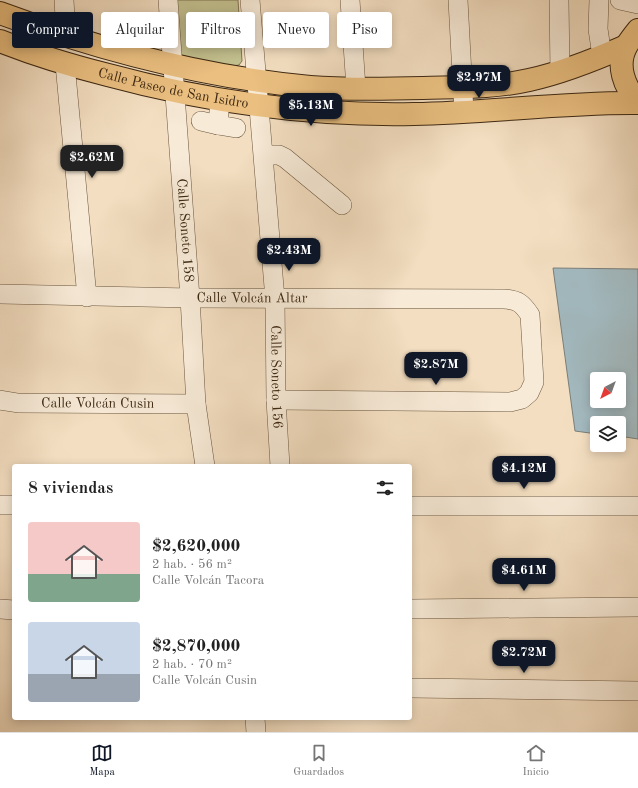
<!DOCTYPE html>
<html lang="es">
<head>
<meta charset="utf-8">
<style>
  :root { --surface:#fff; --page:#f6f6f6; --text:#222; --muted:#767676; --line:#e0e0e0; --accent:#111827 }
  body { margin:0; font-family:"Old Standard TT",serif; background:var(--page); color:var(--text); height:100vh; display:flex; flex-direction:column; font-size:15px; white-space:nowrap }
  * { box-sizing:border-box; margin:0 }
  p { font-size:13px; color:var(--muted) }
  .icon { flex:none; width:22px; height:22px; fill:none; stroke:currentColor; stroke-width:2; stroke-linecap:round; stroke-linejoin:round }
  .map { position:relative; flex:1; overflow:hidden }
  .side { position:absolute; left:12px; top:464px; width:400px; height:256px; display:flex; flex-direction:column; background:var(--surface); border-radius:4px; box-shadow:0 2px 10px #0003 }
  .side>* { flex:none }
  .top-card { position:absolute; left:12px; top:12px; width:400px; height:36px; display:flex; gap:8px }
  .needle { width:26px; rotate:221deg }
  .buttons { position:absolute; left:590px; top:372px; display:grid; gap:8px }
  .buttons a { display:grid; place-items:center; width:36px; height:36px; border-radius:4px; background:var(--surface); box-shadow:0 2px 10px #0003; font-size:20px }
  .price { position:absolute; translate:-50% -34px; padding:0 9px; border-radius:8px; background:var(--accent); color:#fff; font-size:13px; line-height:26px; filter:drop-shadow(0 1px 2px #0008) }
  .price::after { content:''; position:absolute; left:50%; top:24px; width:12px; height:9px; margin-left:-6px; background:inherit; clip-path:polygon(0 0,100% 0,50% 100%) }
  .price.selected { background:#222; color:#fff }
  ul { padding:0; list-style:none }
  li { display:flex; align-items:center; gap:12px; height:100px; padding:0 16px }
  li span { display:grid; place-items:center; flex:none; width:112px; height:80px; border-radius:4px; color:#555 }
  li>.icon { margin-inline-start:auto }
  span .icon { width:48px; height:48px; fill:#fffc; stroke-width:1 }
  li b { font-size:17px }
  h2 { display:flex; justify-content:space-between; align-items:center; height:48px; padding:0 16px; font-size:17px }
  .tag { padding:0 14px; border-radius:4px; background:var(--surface); box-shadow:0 2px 10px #0003; font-size:14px; line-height:36px }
  .tag.selected { background:var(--accent); color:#fff }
  .tabs { display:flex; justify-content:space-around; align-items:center; height:56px; border-top:1px solid var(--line); background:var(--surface); font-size:11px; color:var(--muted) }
  .tabs a { display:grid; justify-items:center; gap:2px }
  .tabs .selected { color:var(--accent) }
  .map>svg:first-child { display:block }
</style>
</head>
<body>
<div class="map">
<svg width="638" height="732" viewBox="0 0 638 732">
  <rect width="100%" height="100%" fill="#f3dec1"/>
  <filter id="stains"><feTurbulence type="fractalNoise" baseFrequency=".005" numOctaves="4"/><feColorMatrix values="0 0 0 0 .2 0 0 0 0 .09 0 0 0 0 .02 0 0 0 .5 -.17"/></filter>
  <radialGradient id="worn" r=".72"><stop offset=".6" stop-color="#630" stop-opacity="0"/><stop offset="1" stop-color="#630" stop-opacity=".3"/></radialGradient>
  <path fill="#c2bf8e" stroke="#807450" d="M174 0H238L242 61 239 65 233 66 184 57 178 52Z"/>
  <path fill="#a2b9bf" stroke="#7a7f7a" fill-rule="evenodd" d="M553 268 638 269V439L619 436V423H597V434L575 431ZM597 379H619V401H597Z"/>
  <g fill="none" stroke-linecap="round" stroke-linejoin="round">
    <defs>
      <g id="minor">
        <path d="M64 0 66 36"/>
        <path id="s1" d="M168 0 190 298 196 404 205 466"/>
        <path id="s2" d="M250 0 275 299 276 400 280 466"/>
        <path d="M350 0 356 88"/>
        <path d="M458 0 464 112"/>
        <path d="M559 0 560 72"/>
        <path d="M599 0 598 29 602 56"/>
        <path d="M620 0 638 4"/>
        <path d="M65 64 87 297"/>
        <path d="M220 99 218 125 236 128"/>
        <path d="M201 121 218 125"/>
        <path d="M264 155H279L285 158 342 205"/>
        <path id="s3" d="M0 294 190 298 504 299C518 300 522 303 530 315L534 382 529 393 522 399 510 402 276 400"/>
        <path id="s4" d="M0 400 18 403 196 404"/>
        <path d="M0 505H14"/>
        <path d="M410 506H638"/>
        <path d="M0 609 14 610"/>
        <path d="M410 609 638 607"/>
        <path d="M410 688 638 691"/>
        <path d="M255 718 256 732"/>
      </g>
      <g id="major">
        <path d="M0 13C100 50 204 77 310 87 347 90 385 89 423 88 458 87 494 88 529 80 562 73 594 60 626 46"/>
        <path d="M638 30C634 35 630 40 627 45 615 65 625 88 638 102"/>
        <path id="s5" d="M0 41C35 55 72 66 108 75 208 102 311 116 414 114 489 113 563 102 638 103"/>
      </g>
    </defs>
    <use href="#minor" stroke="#6a563e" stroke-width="20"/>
    <use href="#major" stroke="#3d2812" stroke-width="24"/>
    <use href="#minor" stroke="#f7ead7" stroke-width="19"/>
    <use href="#major" stroke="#eabf80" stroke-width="22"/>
  </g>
  <g text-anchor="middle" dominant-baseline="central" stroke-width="4" stroke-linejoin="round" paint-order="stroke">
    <g font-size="14" fill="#3d2812" stroke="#f7ead7">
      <text stroke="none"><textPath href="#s5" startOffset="180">Calle Paseo de San Isidro</textPath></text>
      <text stroke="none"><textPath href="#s1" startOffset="231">Calle Soneto 158</textPath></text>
      <text stroke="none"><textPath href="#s3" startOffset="252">Calle Volcán Altar</textPath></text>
      <text stroke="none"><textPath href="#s2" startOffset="378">Calle Soneto 156</textPath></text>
      <text stroke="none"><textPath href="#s4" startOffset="98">Calle Volcán Cusin</textPath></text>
    </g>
  </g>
  <rect width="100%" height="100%" filter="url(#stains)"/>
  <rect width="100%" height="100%" fill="url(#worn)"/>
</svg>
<div class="buttons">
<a><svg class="needle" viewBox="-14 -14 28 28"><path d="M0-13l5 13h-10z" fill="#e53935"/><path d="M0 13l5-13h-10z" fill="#767676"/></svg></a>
<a><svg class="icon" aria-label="layers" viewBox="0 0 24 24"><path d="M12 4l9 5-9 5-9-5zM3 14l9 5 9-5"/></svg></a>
</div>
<b class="price" style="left:479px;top:99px">$2.97M</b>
<b class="price" style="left:311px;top:127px">$5.13M</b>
<b class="price selected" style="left:92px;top:179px">$2.62M</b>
<b class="price" style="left:289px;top:272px">$2.43M</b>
<b class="price" style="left:436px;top:386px">$2.87M</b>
<b class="price" style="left:524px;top:490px">$4.12M</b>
<b class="price" style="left:524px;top:592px">$4.61M</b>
<b class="price" style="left:524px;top:674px">$2.72M</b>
<div class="top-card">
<a class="tag selected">Comprar</a>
<a class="tag">Alquilar</a>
<a class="tag">Filtros</a>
<a class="tag">Nuevo</a>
<a class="tag">Piso</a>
</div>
<section class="side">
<h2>8 viviendas<svg class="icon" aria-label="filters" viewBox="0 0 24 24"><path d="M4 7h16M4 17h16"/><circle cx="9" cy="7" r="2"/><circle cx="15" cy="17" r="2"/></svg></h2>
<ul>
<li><span style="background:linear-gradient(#f6c9c9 65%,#7fa58c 0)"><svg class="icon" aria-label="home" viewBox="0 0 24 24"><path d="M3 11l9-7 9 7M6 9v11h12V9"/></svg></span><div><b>$2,620,000</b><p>2 hab. · 56 m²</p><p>Calle Volcán Tacora</p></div></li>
<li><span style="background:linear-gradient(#c9d6e8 65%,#9aa5b1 0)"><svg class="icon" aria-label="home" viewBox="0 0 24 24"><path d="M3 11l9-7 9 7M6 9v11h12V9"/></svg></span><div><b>$2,870,000</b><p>2 hab. · 70 m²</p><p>Calle Volcán Cusin</p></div></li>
</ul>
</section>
</div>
<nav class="tabs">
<a class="selected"><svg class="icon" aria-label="map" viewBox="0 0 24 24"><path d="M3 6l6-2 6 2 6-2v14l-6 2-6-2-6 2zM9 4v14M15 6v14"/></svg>Mapa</a>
<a><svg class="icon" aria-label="saved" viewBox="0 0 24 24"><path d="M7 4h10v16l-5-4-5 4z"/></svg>Guardados</a>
<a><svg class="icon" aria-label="home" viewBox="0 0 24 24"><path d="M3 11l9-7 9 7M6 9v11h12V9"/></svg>Inicio</a>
</nav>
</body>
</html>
